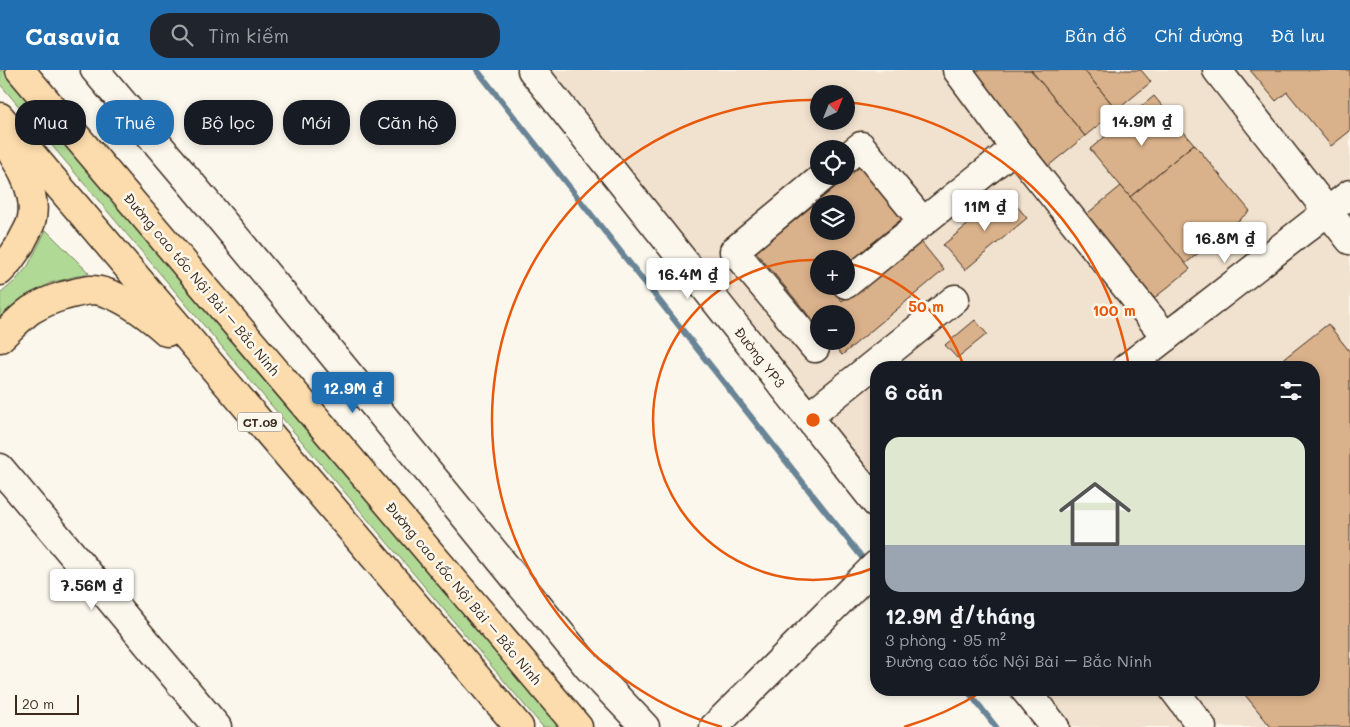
<!DOCTYPE html>
<html lang="vi">
<head>
<meta charset="utf-8">
<style>
  :root { --surface:#171b24; --page:#20242c; --text:#f1f3f6; --muted:#9ea1a6; --line:#363941; --accent:#1f6fb2 }
  body { margin:0; font-family:Mali,sans-serif; background:var(--page); color:var(--text); height:100vh; display:flex; flex-direction:column; font-size:19px; white-space:nowrap }
  * { box-sizing:border-box; margin:0 }
  p { font-size:16px; color:var(--muted) }
  .icon { flex:none; width:28px; height:28px; fill:none; stroke:currentColor; stroke-width:2; stroke-linecap:round; stroke-linejoin:round }
  .map { position:relative; flex:1; overflow:hidden }
  .panel { position:absolute; left:870px; top:291px; width:450px; height:335px; display:flex; flex-direction:column; background:var(--surface); border-radius:20px; box-shadow:0 2px 8px #0003 }
  .panel>* { flex:none }
  .guide { position:absolute; left:15px; top:30px; width:475px; height:45px; display:flex; gap:10px }
  .needle { width:32px; rotate:43deg }
  .controls { position:absolute; left:810px; top:15px; display:grid; gap:10px }
  .controls a { display:grid; place-items:center; width:45px; height:45px; border-radius:50%; background:var(--surface); box-shadow:0 2px 8px #0003; font-size:25px }
  .scale { position:absolute; left:15px; bottom:12px; width:64px; box-sizing:border-box; padding-left:5px; border:2px solid #3b2a1e; border-top:0; font-size:14px; line-height:18px; white-space:nowrap; color:#3b2a1e; -webkit-text-stroke:4px #fbf7ec; paint-order:stroke }
  .price { position:absolute; translate:-50% -42px; padding:0 11px; border-radius:5px; background:#fff; color:#222; font-size:16px; line-height:32px; filter:drop-shadow(0 1px 2px #0008) }
  .price::after { content:''; position:absolute; left:50%; top:30px; width:15px; height:11px; margin-left:-8px; background:inherit; clip-path:polygon(0 0,100% 0,50% 100%) }
  .price.on { background:var(--accent); color:#fff }
  ul { padding:0; list-style:none }
  li { display:grid; align-content:center; gap:10px; height:265px; padding:0 15px }
  li+li { border-top:1px solid var(--line) }
  li span { display:grid; place-items:center; height:155px; border-radius:15px; color:#555 }
  li>.icon { margin-inline-start:auto }
  span .icon { width:90px; height:90px; fill:#fffc; stroke-width:1 }
  li b { font-size:21px }
  h2 { display:flex; justify-content:space-between; align-items:center; height:60px; padding:0 15px; font-size:21px }
  .chip { padding:0 18px; border-radius:20px; background:var(--surface); box-shadow:0 2px 8px #0003; font-size:18px; line-height:45px }
  .chip.on { background:var(--accent); color:#fff }
  header { display:flex; align-items:center; gap:30px; box-sizing:border-box; height:70px; padding:0 25px; background:var(--accent); color:#fff }
  header strong { font-size:24px }
  nav { display:flex; gap:28px; margin-inline-start:auto; font-size:18px }
  .search { width:350px; height:45px; background:var(--page); display:flex; align-items:center; gap:12px; box-sizing:border-box; padding:0 18px; border-radius:20px; color:var(--muted); font-size:19px }
  .map>svg:first-child { display:block }
</style>
</head>
<body>
<header>
<strong>Casavia</strong>
<div class="search"><svg class="icon" aria-label="search" viewBox="0 0 24 24"><circle cx="10" cy="10" r="6"/><path d="M15 15l6 6"/></svg>Tìm kiếm</div>
<nav><a>Bản đồ</a><a>Chỉ đường</a><a>Đã lưu</a></nav>
</header>
<div class="map">
<svg width="1350" height="657" viewBox="0 0 1350 657">
  <rect width="100%" height="100%" fill="#fbf7ec"/>
  <filter id="ink" filterUnits="userSpaceOnUse"><feTurbulence type="fractalNoise" baseFrequency=".02" numOctaves="2"/><feDisplacementMap in="SourceGraphic" scale="10" xChannelSelector="R" yChannelSelector="G"/><feConvolveMatrix kernelMatrix="1 2 1 2 8 2 1 2 1" color-interpolation-filters="sRGB"/></filter>
  <g filter="url(#ink)">
    <path fill="#f1e2cf" fill-rule="evenodd" d="M528 0H1350V657H1034L1006 620H1314V298H876V452ZM819 24H846V51H819ZM819 79H846V106H819ZM819 134H846V161H819ZM819 189H846V216H819ZM819 244H846V271H819Z"/>
    <g fill="#b0d996" stroke="#76825a">
      <path d="M0 0H6L560 657H543L0 14Z"/>
      <path d="M46 160 89 203 50 213 33 223 0 250V224L15 211 28 196Z"/>
    </g>
    <g fill="none" stroke-linecap="round" stroke-linejoin="round">
      <g stroke="#698496" stroke-width="6">
        <path d="M477 0 868 495"/>
        <path d="M967 620 996 657"/>
      </g>
    </g>
    <g fill="#d9b18a" stroke="#3b2a1e" fill-rule="evenodd">
      <path d="M972 0H1031L1085 66 1047 97Z"/>
      <path d="M1031 0H1084L1117 40 1085 66Z"/>
      <path d="M1084 0H1141L1151 12 1117 40Z"/>
      <path d="M1250 0H1350V61L1331 76 1287 22 1276 31Z"/>
      <path d="M1154 26 1194 74 1130 127 1090 79Z"/>
      <path d="M1194 74 1250 141 1185 194 1130 127Z"/>
      <path d="M861 96 904 147 846 195V189H819V216H830L842 231 918 168 944 200 842 285 830 271H846V244H819V258L756 182ZM819 134H846V161H819Z"/>
      <path d="M1121 116 1190 199 1152 230 1083 147Z"/>
      <path d="M1006 123 1027 148 965 200 943 175Z"/>
      <path d="M975 250 987 264 957 288 945 275Z"/>
      <path d="M1328 254 1350 282V657H1271L1241 620H1314V298H1272Z"/>
    </g>
    <g fill="none" stroke-linecap="round" stroke-linejoin="round">
      <defs>
        <g id="minor">
          <path d="M95 0 189 111 311 258 588 597 645 657"/>
          <path d="M532 0 876 433"/>
          <path d="M957 0 1015 78 1166 267"/>
          <path d="M1217 0 1350 170"/>
          <path d="M846 88 861 76 923 152"/>
          <path d="M846 214 1015 78"/>
          <path d="M815 278 734 181 824 106"/>
          <path d="M1126 298 1350 124"/>
          <path d="M808 347 955 229"/>
          <path d="M0 398 217 657"/>
          <path d="M1025 620 1055 657"/>
          <path d="M1174 620 1202 657"/>
          <path d="M714 657 876 495"/>
        </g>
        <g id="highway">
          <path d="M20 0 578 657"/>
          <path d="M0 47 519 657"/>
          <path d="M0 201C8 193 15 183 21 173 24 166 29 159 31 152 39 124 19 94 5 72"/>
          <path d="M0 268C10 259 20 248 31 240 41 234 53 229 63 226 72 224 81 221 90 220 114 219 149 246 167 262"/>
        </g>
      </defs>
      <use href="#minor" stroke="#3b2a1e" stroke-width="31"/>
      <use href="#highway" stroke="#3b2a1e" stroke-width="31"/>
      <use href="#minor" stroke="#fbf7ec" stroke-width="28"/>
      <use href="#highway" stroke="#fcdcac" stroke-width="28"/>
    </g>
  </g>
  <g fill="none" stroke="#e8590c" stroke-width="2.5">
    <path d="M876 497A160 160 0 1 1 819 190M846 193A160 160 0 0 1 964 297"/>
    <path d="M983 621A320 320 0 0 1 904 657M722 657A320 320 0 0 1 819 30M846 32A320 320 0 0 1 1129 297"/>
  </g>
  <g text-anchor="middle" dominant-baseline="central" stroke-width="5" stroke-linejoin="round" paint-order="stroke">
    <rect fill="#fbf7ec" stroke="#75685c" stroke-width="1" x="237.5" y="342.5" width="45" height="19" rx="4"/>
    <g font-size="12" font-weight="bold" fill="#3b2a1e">
      <text x="260" y="352">CT.09</text>
    </g>
    <g font-size="14" fill="#3b2a1e" stroke="#fbf7ec">
      <text transform="translate(202 214) rotate(50)">Đường cao tốc Nội Bài – Bắc Ninh</text>
      <text transform="translate(760 287) rotate(52)">Đường YP3</text>
      <text transform="translate(464 523) rotate(50)">Đường cao tốc Nội Bài – Bắc Ninh</text>
    </g>
  </g>
  <circle cx="813" cy="350" r="8" fill="#e8590c" stroke="#fbf7ec" stroke-width="2.5"/>
  <g font-size="15" text-anchor="middle" font-weight="bold" fill="#e8590c" stroke="#fbf7ec" stroke-width="5" stroke-linejoin="round" paint-order="stroke">
    <text x="926" y="242">50 m</text>
    <text x="1114" y="246">100 m</text>
  </g>
</svg>
<div class="controls">
<a><svg class="needle" viewBox="-14 -14 28 28"><path d="M0-13l5 13h-10z" fill="#e53935"/><path d="M0 13l5-13h-10z" fill="#9ea1a6"/></svg></a>
<a><svg class="icon" aria-label="locate" viewBox="0 0 24 24"><circle cx="12" cy="12" r="6"/><path d="M12 2v4M12 18v4M2 12h4M18 12h4"/></svg></a>
<a><svg class="icon" aria-label="layers" viewBox="0 0 24 24"><path d="M12 4l9 5-9 5-9-5zM3 14l9 5 9-5"/></svg></a>
<a>+</a>
<a>−</a>
</div>
<div class="scale">20 m</div>
<b class="price" style="left:1142px;top:77px">14.9M ₫</b>
<b class="price" style="left:985px;top:162px">11M ₫</b>
<b class="price" style="left:1225px;top:194px">16.8M ₫</b>
<b class="price" style="left:688px;top:230px">16.4M ₫</b>
<b class="price on" style="left:353px;top:344px">12.9M ₫</b>
<b class="price" style="left:92px;top:541px">7.56M ₫</b>
<div class="guide">
<a class="chip">Mua</a>
<a class="chip on">Thuê</a>
<a class="chip">Bộ lọc</a>
<a class="chip">Mới</a>
<a class="chip">Căn hộ</a>
</div>
<section class="panel">
<h2>6 căn<svg class="icon" aria-label="filters" viewBox="0 0 24 24"><path d="M4 7h16M4 17h16"/><circle cx="9" cy="7" r="2"/><circle cx="15" cy="17" r="2"/></svg></h2>
<ul>
<li><span style="background:linear-gradient(#dfe7d0 70%,#9aa5b1 0)"><svg class="icon" aria-label="home" viewBox="0 0 24 24"><path d="M3 11l9-7 9 7M6 9v11h12V9"/></svg></span><div><b>12.9M ₫/tháng</b><p>3 phòng · 95 m²</p><p>Đường cao tốc Nội Bài – Bắc Ninh</p></div></li>
</ul>
</section>
</div>
</body>
</html>
